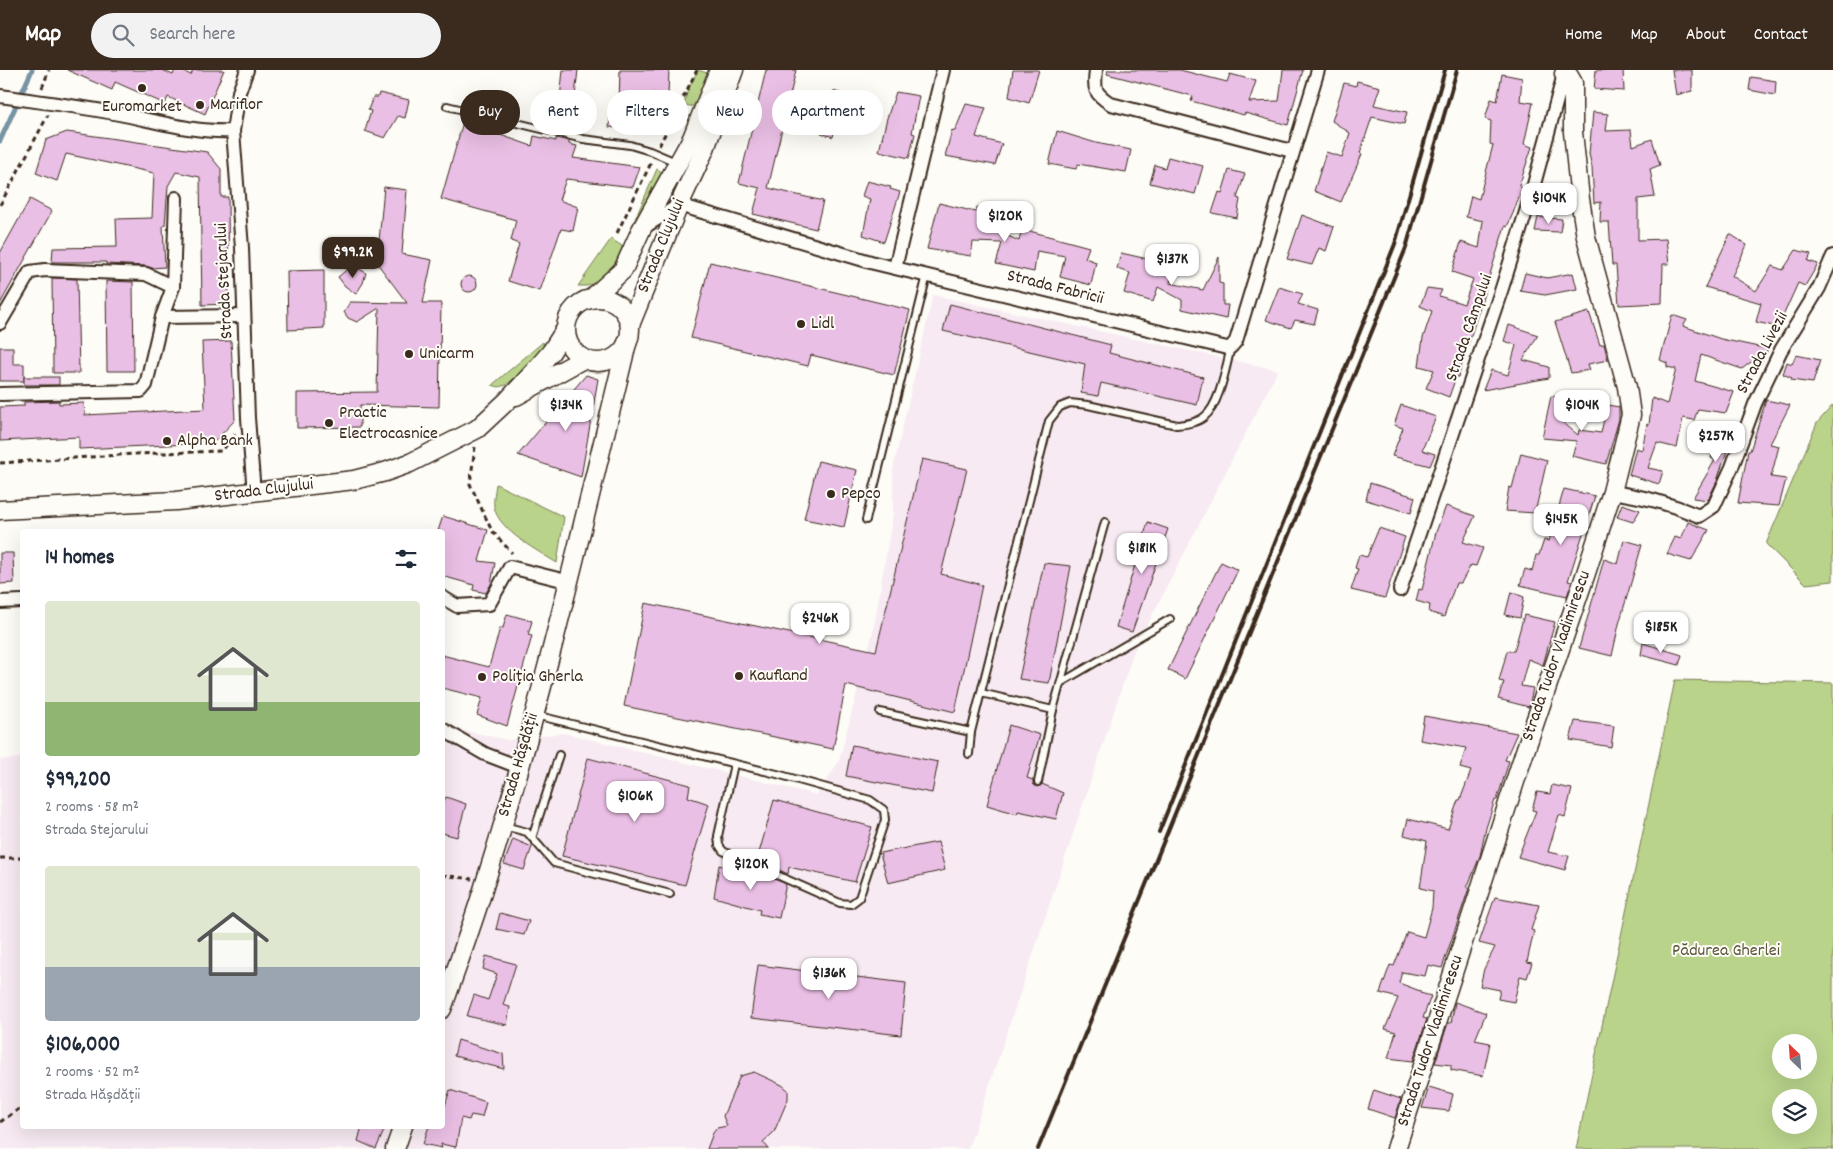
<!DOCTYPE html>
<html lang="en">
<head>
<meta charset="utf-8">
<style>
  :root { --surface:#fff; --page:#f2f2f3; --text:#1f2937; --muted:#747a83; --accent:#3b2a1e }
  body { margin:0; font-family:Dekko,sans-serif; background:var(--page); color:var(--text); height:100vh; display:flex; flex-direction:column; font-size:19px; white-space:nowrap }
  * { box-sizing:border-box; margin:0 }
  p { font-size:16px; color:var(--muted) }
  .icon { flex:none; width:28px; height:28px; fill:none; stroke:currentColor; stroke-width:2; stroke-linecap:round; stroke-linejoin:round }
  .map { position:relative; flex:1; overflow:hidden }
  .details { position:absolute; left:20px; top:459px; width:425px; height:600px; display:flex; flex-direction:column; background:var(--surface); border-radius:5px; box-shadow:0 5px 20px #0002 }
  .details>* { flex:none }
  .guide { position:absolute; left:460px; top:20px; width:475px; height:45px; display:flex; gap:10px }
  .needle { width:32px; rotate:335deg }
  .fabs { position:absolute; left:1772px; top:964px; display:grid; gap:10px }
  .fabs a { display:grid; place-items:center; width:45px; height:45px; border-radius:50%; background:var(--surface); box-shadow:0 5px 20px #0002; font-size:25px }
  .price { position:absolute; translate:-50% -42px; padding:0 11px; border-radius:10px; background:#fff; color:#222; font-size:16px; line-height:32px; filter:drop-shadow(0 1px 2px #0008) }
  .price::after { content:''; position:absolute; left:50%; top:30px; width:15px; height:11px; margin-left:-8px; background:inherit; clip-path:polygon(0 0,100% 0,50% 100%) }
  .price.selected { background:var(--accent); color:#fff }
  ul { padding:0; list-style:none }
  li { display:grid; align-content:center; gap:10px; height:265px; padding:0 25px }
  li span { display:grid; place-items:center; height:155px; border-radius:5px; color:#555 }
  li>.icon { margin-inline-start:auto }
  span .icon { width:90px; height:90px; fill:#fffc; stroke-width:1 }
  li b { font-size:21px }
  h2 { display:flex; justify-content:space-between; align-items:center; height:60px; padding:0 25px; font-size:21px }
  .tag { padding:0 18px; border-radius:22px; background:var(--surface); box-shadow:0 5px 20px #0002; font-size:18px; line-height:45px }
  .tag.selected { background:var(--accent); color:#fff }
  header { display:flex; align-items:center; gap:30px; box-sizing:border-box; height:70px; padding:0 25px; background:var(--accent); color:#fff }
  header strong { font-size:24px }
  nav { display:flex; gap:28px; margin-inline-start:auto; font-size:18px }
  .search { width:350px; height:45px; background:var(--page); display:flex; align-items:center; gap:12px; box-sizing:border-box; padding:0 18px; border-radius:28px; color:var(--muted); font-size:19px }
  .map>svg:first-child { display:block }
</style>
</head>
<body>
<header>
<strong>Map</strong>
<div class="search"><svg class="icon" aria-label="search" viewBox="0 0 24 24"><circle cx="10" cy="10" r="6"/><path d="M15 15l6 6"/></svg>Search here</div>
<nav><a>Home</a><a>Map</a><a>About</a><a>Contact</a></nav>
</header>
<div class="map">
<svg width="1833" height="1079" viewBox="0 0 1833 1079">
  <rect width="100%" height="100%" fill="#fdfcf7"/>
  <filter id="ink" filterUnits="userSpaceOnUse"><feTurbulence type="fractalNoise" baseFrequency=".02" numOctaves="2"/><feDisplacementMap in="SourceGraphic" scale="10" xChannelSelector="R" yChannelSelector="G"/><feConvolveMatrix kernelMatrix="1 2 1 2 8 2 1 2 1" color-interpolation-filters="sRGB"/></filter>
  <g filter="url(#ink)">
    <path fill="#f7eaf2" d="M933 225 1278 300 1134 581 968 1079H0V690L22 688V1056H442L443 656 508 670 564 663 817 725 839 691 873 562 893 444V399Z"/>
    <g fill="#b9d38b" stroke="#7a7e54" fill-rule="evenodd">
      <path d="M698 0 710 4 697 37 684 35 688 19Z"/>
      <path d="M657 99 666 104 642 156H632Z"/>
      <path d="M611 169 622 176 623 180 603 211 586 216H578Z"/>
      <path d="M543 272 544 279 540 287 506 315 499 317 492 315Z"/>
      <path d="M1833 335V511L1806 514 1766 474 1817 353Z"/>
      <path d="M496 414 564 447 557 493C538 481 499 461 494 437 493 430 495 421 496 414Z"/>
      <path d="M1675 610 1833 613V1079H1576ZM1781 972H1809V1000H1781ZM1781 1028H1809V1055H1781Z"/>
    </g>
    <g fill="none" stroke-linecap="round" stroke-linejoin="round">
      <path stroke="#7694a4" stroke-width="5" d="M0 71 32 0"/>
    </g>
    <g fill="#eabfe5" stroke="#3b2a1e">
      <path d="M67 0H162L173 5 175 0H180L191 5 193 0H224L205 44 168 27 165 34 115 12 112 20Z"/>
      <path d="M563 0H578L571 61 557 58Z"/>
      <path d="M620 0H669L668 25 653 23 648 61 609 57 612 34 619 35Z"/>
      <path d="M766 0H796L768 118 823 131 816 159 753 144 760 118 739 113Z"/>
      <path d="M1013 0H1039L1029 33 1009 27Z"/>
      <path d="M1108 0H1180L1227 12 1230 4 1256 11 1249 32 1279 31 1283 0H1303L1288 55 1245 43 1244 45 1191 31 1193 26 1107 4Z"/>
      <path d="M1596 0H1623L1624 21 1594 19Z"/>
      <path d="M1672 0H1692V21L1676 25Z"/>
      <path d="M1502 4 1522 8 1520 31 1533 33 1524 74 1532 77 1519 116 1522 118 1514 141 1507 157 1505 156 1458 307H1456L1449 327 1426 318 1434 300 1419 296 1423 268 1432 241 1420 236 1427 218 1442 220 1439 226 1464 234 1473 209 1452 202 1461 172 1479 178 1483 151 1466 147 1471 126 1479 129 1493 75 1490 74 1491 51 1485 49 1491 29 1497 31Z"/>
      <path d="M1751 7 1776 11 1775 25 1749 20Z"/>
      <path d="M1357 11 1380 17 1374 35 1407 42 1404 54 1372 47 1360 83 1362 84 1341 132 1314 121 1326 82 1342 87 1350 63 1332 51 1344 13 1356 16Z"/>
      <path d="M833 21 843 24 833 67 821 63Z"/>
      <path d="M896 22 919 26 912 63 915 64 909 88 879 81 887 48Z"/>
      <path d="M379 23 409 30 405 48 398 46 385 68 365 61 371 41 368 40 373 27H378Z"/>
      <path d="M966 34 986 38 976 67 1002 74 995 95 945 86 952 60 955 61Z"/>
      <path d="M1593 42 1608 44 1606 61 1631 60 1633 76 1652 69 1660 95 1650 99 1655 127 1638 129V170L1666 169 1669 194H1663L1662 233 1619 235 1616 195H1612L1609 152H1600L1601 132 1594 133 1592 97 1589 84Z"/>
      <path d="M463 52 532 76 534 66 556 71V68L569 71V74L577 76 573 88 640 97 633 117 566 109 559 130 578 137 573 161 561 159 540 221 508 211 519 174 511 171 516 150 441 129Z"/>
      <path d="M1057 61 1096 73 1131 80 1126 102 1078 94 1076 99 1049 94Z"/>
      <path d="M67 62 207 82 221 99V127H228L229 234 202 235 200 107 176 102 168 116 165 155 163 156 165 197 152 198 146 196 106 194V192H52L53 178 117 177 116 149 152 148 154 103 66 84 57 111 36 103 46 70Z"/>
      <path d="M1168 87 1203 96 1195 124 1150 113 1155 95 1165 98Z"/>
      <path d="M1229 100 1245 104 1237 128 1240 129 1237 148 1212 143 1219 122 1222 123Z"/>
      <path d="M867 111 891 117 890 119 900 122 884 172 863 165 870 129 862 126Z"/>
      <path d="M384 117 407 120 402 184 432 190 423 233H441L439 337 360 335V357L297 358V323L377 322 379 238 357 252 348 248 344 242 350 232 407 233 377 193Z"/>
      <path d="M30 129 52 141 0 234V183Z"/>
      <path d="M939 133 976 142 977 137 994 141 990 158 1019 171 1022 159 1089 177 1085 188 1096 192 1091 215 1060 207 1065 186 1037 181 1034 202 996 194 1002 173 973 172 971 186 927 179Z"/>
      <path d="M1302 145 1334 157 1326 181 1319 178 1312 195 1287 189Z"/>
      <path d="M1538 147 1562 149 1560 162 1535 161Z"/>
      <path d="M1730 164 1747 175 1732 206 1756 221 1772 196 1783 200 1796 180 1811 184 1808 191 1818 194 1805 216 1798 213 1778 257 1756 252 1761 233 1705 217Z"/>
      <path d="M1121 183 1174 195 1170 213 1203 220 1219 187V213L1223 214V235H1228L1226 249 1182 239V230L1158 217 1153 232 1124 223 1130 203 1117 199Z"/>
      <path d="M710 192 910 240 894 305 811 285 808 296 691 268Z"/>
      <path d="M350 197 358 198 366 203 363 213 356 224 345 216 338 207Z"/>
      <path d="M324 200V258L288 260 287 201Z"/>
      <path d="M1525 203 1547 208 1573 203 1577 219 1545 225 1520 221Z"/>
      <circle cx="469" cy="214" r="8"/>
      <path d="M52 208 77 209 79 303H53Z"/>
      <path d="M106 211 133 212 134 301H107Z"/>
      <path d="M1279 217 1303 224 1298 234 1318 240 1314 254 1295 250 1291 258 1266 250Z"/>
      <path d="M950 234 1111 275 1109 283 1203 307 1197 335 1101 313 1098 326 1081 323 1085 294 943 261Z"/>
      <path d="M1589 242 1600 275 1604 274 1608 290 1588 294 1590 300 1571 303 1555 252Z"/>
      <path d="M1672 245 1687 250 1683 256 1721 269 1768 279 1760 295 1751 292 1742 299 1701 285 1695 311 1734 322 1726 343 1698 339 1694 350 1683 348 1677 378 1657 373 1648 398 1663 401 1659 414 1629 405 1636 378 1642 380 1647 354 1649 355 1652 328 1667 334 1676 299 1667 297V293L1660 290Z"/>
      <path d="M1509 255 1538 265 1523 290 1549 297V308L1483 320 1491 300 1508 305 1516 275 1504 271Z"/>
      <path d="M231 271 235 350 213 373 79 379V367L0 371V337L24 336V332L59 331V334L84 333 85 345 205 339 202 272Z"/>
      <path d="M0 277H13V294H24V311H0Z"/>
      <path d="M1796 285 1820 290 1813 313 1791 310 1792 308 1783 304 1787 292 1792 294Z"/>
      <path d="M586 305 598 309 581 407 518 385Z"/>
      <rect x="24" y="307" width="35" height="8"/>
      <path d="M1551 326 1569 328 1560 350 1578 365 1579 360 1601 363 1607 335 1619 337V349L1606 394 1572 386 1577 371 1542 368Z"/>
      <path d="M1766 330 1790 335 1770 374 1779 376 1771 407 1786 409 1779 436 1738 433 1748 381H1750Z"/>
      <path d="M1401 335 1436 347 1422 380 1435 384 1430 396 1392 386 1403 358 1394 355Z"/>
      <path d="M1725 352 1735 356 1717 411 1708 430 1693 428 1715 390 1711 388Z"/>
      <path d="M1521 383 1547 390 1535 443 1505 441 1509 417 1512 418Z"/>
      <path d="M922 389 967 399 941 504 982 515 955 642 846 615 833 679 624 636 645 533 876 581Z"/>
      <path d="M818 391 857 400 844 457 804 449Z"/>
      <path d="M1370 413 1415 427 1411 443 1366 430Z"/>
      <path d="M1564 419 1595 426 1568 511 1572 512 1567 526 1520 515 1525 499 1532 501 1536 485H1539L1544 470 1549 471Z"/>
      <path d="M1622 434 1640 440 1633 452 1617 447Z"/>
      <path d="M1446 436 1475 446 1463 472 1483 478 1476 496 1471 495 1461 513H1456L1444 547 1429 542 1430 535 1416 531 1419 519 1422 520 1436 462Z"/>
      <path d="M443 446 488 460 479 491 495 493 491 514 486 523 473 520 474 515 442 506V461H438Z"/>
      <path d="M1148 452 1168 459 1132 562 1116 557Z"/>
      <path d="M1688 452 1709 460 1691 491 1667 484 1675 467 1681 469Z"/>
      <path d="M1379 458 1405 467 1385 528 1351 520 1358 499 1355 498 1359 485 1367 487Z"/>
      <path d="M1624 470 1642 475 1619 554 1612 586 1579 578 1604 489 1618 494Z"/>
      <path d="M0 483H13L14 513 0 514Z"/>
      <path d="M1221 492 1238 500 1185 609 1168 600Z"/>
      <path d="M1044 493 1071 496 1049 613 1019 609Z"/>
      <path d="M1511 522 1524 527 1520 548 1505 545Z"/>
      <path d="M507 544 532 551 528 565 532 566 507 656 477 645 482 628 442 618V585L489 597 500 558H503Z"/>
      <path d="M1524 545 1555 552 1543 595 1528 589 1521 616 1533 618 1529 637 1498 629 1504 612 1499 611 1507 581H1514Z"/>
      <path d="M1643 573 1682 585 1679 595 1641 585Z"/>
      <path d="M1424 646 1517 663 1505 690 1509 691 1497 730H1495L1486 758 1480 786 1467 818H1469L1442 898 1428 895 1425 906 1402 902 1399 913 1420 921V923L1431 926 1423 948 1427 949 1413 991 1388 988 1396 962 1385 959 1398 928 1380 923 1390 895 1394 896 1407 862 1424 867 1432 838 1433 821 1420 818 1427 771 1404 765 1408 749 1448 759 1458 730H1460L1471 701 1460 698 1466 678 1420 670Z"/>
      <path d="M1575 651 1614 656 1611 677 1570 670Z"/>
      <path d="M1009 655 1040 665 1027 708 1033 710V714L1037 717 1042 714 1063 723 1056 749 1018 741 1017 744 987 735Z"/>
      <path d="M852 675 938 692 932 723 846 706Z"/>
      <path d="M588 688 690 715 688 727 709 734 685 815 562 786Z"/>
      <path d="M1552 715 1572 719 1565 747 1559 745 1548 782 1569 786 1565 800 1518 787 1536 741 1532 740 1537 722 1550 724Z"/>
      <path d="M446 727 466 734 457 767 442 763V735Z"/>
      <path d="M774 730 872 757 855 812 789 797 788 804 757 790Z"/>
      <path d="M513 769 532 777 524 800 504 794Z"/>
      <path d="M938 772 945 800 888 813 880 783Z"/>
      <path d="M719 795 752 805 754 800 786 814 779 848 759 844 760 840 714 827Z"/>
      <path d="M1495 827 1539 835 1531 860 1534 861 1527 892 1532 893 1527 908 1520 906 1514 932 1498 929 1500 920 1480 916 1484 899 1495 877 1479 873Z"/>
      <path d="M500 843 529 851 524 865 496 859Z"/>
      <path d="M486 886 516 894 503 935 510 937 507 955 467 946 474 925 488 930 497 904 483 899Z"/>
      <path d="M758 895 906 913 901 965 751 948Z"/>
      <path d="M1455 932 1486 943 1475 970 1490 973 1483 1006 1451 1000V995L1435 993 1448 953H1451Z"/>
      <path d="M458 970 503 984 504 999 454 986Z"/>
      <path d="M754 1002 782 1015 788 1020V1029L774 1062 763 1072 769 1079H707L713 1063 717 1058 727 1056 723 1046 740 1006Z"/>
      <path d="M1429 1017 1453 1024 1449 1041 1422 1038Z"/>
      <path d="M450 1020 486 1032 482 1047 471 1045 469 1050 461 1048 456 1077 441 1074 442 1078 423 1074 429 1056H442V1045Z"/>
      <path d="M1374 1020 1401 1029 1395 1048 1368 1039Z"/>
      <path d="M362 1056H386L376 1079 358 1071Z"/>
    </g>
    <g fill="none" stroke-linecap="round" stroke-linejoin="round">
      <defs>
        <g id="lane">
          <path d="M447 36 583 69 630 75 650 81 676 92"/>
          <path d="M866 450 927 205"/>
          <path d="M1062 612 1170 549"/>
          <path d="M981 623 1053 640"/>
          <path d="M880 642 971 662"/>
          <path d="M535 645 777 704 870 730 884 740 885 750 859 828 851 834 840 833 723 781 719 775 718 766 734 694"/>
          <path d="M969 684 971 662 1049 351 1060 337 1070 333 1088 335 1177 355C1186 354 1197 353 1204 347 1220 335 1226 296 1231 277"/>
          <path d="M1038 712 1053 640 1105 452"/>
          <path d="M504 756 527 762 554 793 670 824"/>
          <path d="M532 768 559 685"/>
        </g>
        <g id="street">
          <path d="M247 0 239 22 233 61 242 178 248 348 254 423"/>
          <path d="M1096 0C1094 20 1094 23 1111 34L1292 81"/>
          <path d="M0 26C40 32 79 36 119 44 156 51 195 63 233 61"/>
          <path d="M643 158 679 135 874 193 1227 278 1231 277 1236 271 1318 0"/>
          <path d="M895 198 943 0"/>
          <path d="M173 217 176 128"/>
          <path d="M0 253 30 202 45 200 146 204 173 217 162 247 243 246"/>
          <path d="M0 324 141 321 146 315 162 247"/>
          <path d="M1612 422C1644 427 1669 433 1699 446L1714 436 1732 397 1755 334 1781 280 1819 218 1833 186"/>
          <path d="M1400 520 1502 218 1530 129 1564 4"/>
          <path d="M442 527 457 536 489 534 510 497 570 512"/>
          <path d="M0 532 22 531"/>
          <path d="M442 659 485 684 519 697"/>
        </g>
        <g id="secondary">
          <circle cx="598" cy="260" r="32"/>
          <path d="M591 229 623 200 641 160 692 68 719 0"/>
          <path d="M630 255 679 135 705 79 734 0"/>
          <path d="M516 326 583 289"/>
          <path d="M0 440 176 431 354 410 385 402 410 393 477 359 507 331 532 304 551 282 565 260"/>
          <path d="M442 939C457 896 473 854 486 810 542 634 583 453 627 273"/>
          <path d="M395 1079 403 1056"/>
          <path d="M1396 1079 1524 684 1586 503 1612 422 1631 345 1627 317 1586 167 1580 129 1573 62V13L1569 6 1564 4 1566 0"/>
        </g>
      </defs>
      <use href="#lane" stroke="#3b2a1e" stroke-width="10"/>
      <use href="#street" stroke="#3b2a1e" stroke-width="16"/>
      <use href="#secondary" stroke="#3b2a1e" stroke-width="21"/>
      <g stroke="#3b2a1e" stroke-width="3" stroke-dasharray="5 4" stroke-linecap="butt">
        <path d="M42 18 49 0"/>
        <path d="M659 76 697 0"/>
        <path d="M0 135 48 45"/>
        <path d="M617 163 651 93"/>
        <path d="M475 377 470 414 492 461 512 483"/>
        <path d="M0 393 134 384 222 381 235 364"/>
        <path d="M0 788H22"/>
        <path d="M442 805 472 809"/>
        <path d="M0 1052 22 1037"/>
      </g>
      <use href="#lane" stroke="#fdfcf7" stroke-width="6"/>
      <use href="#street" stroke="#fdfcf7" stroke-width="12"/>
      <use href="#secondary" stroke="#fdfcf7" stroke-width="18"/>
      <g stroke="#3b2a1e" stroke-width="4">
        <path d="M1159 762 1395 174 1445 0"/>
        <path d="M1038 1079 1406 178 1457 0"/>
      </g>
    </g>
  </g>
  <g fill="#3b2a1e" stroke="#fdfcf7" stroke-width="2">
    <circle cx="142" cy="18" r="5"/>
    <circle cx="200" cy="35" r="5"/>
    <circle cx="801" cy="254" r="5"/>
    <circle cx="409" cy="284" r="5"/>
    <circle cx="329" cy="353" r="5"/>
    <circle cx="167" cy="371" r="5"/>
    <circle cx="831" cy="424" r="5"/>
    <circle cx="739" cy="606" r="5"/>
    <circle cx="482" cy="607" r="5"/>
  </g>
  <g text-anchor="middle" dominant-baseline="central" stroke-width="4" stroke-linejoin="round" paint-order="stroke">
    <g font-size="18" fill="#3b2a1e" stroke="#fdfcf7" text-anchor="start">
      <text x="210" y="35">Mariflor</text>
      <text x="142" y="37" text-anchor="middle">Euromarket</text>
      <text x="811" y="254">Lidl</text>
      <text x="419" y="284">Unicarm</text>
      <text x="339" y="343">Practic<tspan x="339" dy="21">Electrocasnice</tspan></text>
      <text x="177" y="371">Alpha Bank</text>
      <text x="841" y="424">Pepco</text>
      <text x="749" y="606">Kaufland</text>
      <text x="492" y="607">Poliția Gherla</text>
    </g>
    <g font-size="18" fill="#3b2a1e" stroke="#fdfcf7">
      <text transform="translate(662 176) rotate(-68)">Strada Clujului</text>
      <text transform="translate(225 211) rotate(-93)">Strada Stejarului</text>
      <text transform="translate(1055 218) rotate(14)">Strada Fabricii</text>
      <text transform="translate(1470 258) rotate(-71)">Strada Câmpului</text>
      <text transform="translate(1763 283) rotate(-62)">Strada Livezii</text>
      <text transform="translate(264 421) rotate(-7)">Strada Clujului</text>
      <text transform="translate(1557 586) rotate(-71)">Strada Tudor Vladimirescu</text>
      <text transform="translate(519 695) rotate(-74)">Strada Hășdății</text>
      <text transform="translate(1431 971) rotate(-72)">Strada Tudor Vladimirescu</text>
    </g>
    <g font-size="18" fill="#5a5439" stroke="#fdfcf7">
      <text x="1726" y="881">Pădurea Gherlei</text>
    </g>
  </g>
</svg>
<div class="fabs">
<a><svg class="needle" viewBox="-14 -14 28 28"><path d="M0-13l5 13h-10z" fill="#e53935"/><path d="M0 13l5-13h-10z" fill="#747a83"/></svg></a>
<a><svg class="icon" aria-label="layers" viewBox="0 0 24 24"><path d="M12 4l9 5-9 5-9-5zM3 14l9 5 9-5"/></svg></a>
</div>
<b class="price" style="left:1549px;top:155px">$104K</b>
<b class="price" style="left:1005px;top:173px">$120K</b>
<b class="price selected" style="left:353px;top:209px">$99.2K</b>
<b class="price" style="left:1172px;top:216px">$137K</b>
<b class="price" style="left:566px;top:362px">$134K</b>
<b class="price" style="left:1582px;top:362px">$104K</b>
<b class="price" style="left:1716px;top:393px">$257K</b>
<b class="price" style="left:1561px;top:476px">$145K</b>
<b class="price" style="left:1142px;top:505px">$181K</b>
<b class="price" style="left:820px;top:575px">$246K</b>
<b class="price" style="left:1661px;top:584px">$185K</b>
<b class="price" style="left:635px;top:753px">$106K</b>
<b class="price" style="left:751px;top:821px">$120K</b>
<b class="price" style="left:829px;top:930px">$136K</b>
<div class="guide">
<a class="tag selected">Buy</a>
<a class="tag">Rent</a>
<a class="tag">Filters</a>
<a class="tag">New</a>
<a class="tag">Apartment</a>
</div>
<section class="details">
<h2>14 homes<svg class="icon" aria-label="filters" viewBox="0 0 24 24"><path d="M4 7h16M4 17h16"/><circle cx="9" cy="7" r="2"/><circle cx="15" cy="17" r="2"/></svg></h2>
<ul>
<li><span style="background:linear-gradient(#dfe7d0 65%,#8fb573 0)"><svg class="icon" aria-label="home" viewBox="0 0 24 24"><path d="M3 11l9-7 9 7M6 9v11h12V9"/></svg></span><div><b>$99,200</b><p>2 rooms · 58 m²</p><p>Strada Stejarului</p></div></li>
<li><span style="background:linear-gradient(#dfe7d0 65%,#9aa5b1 0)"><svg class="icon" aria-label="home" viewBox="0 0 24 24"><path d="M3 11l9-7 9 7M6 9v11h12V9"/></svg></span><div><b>$106,000</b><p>2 rooms · 52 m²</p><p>Strada Hășdății</p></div></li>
</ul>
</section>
</div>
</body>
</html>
